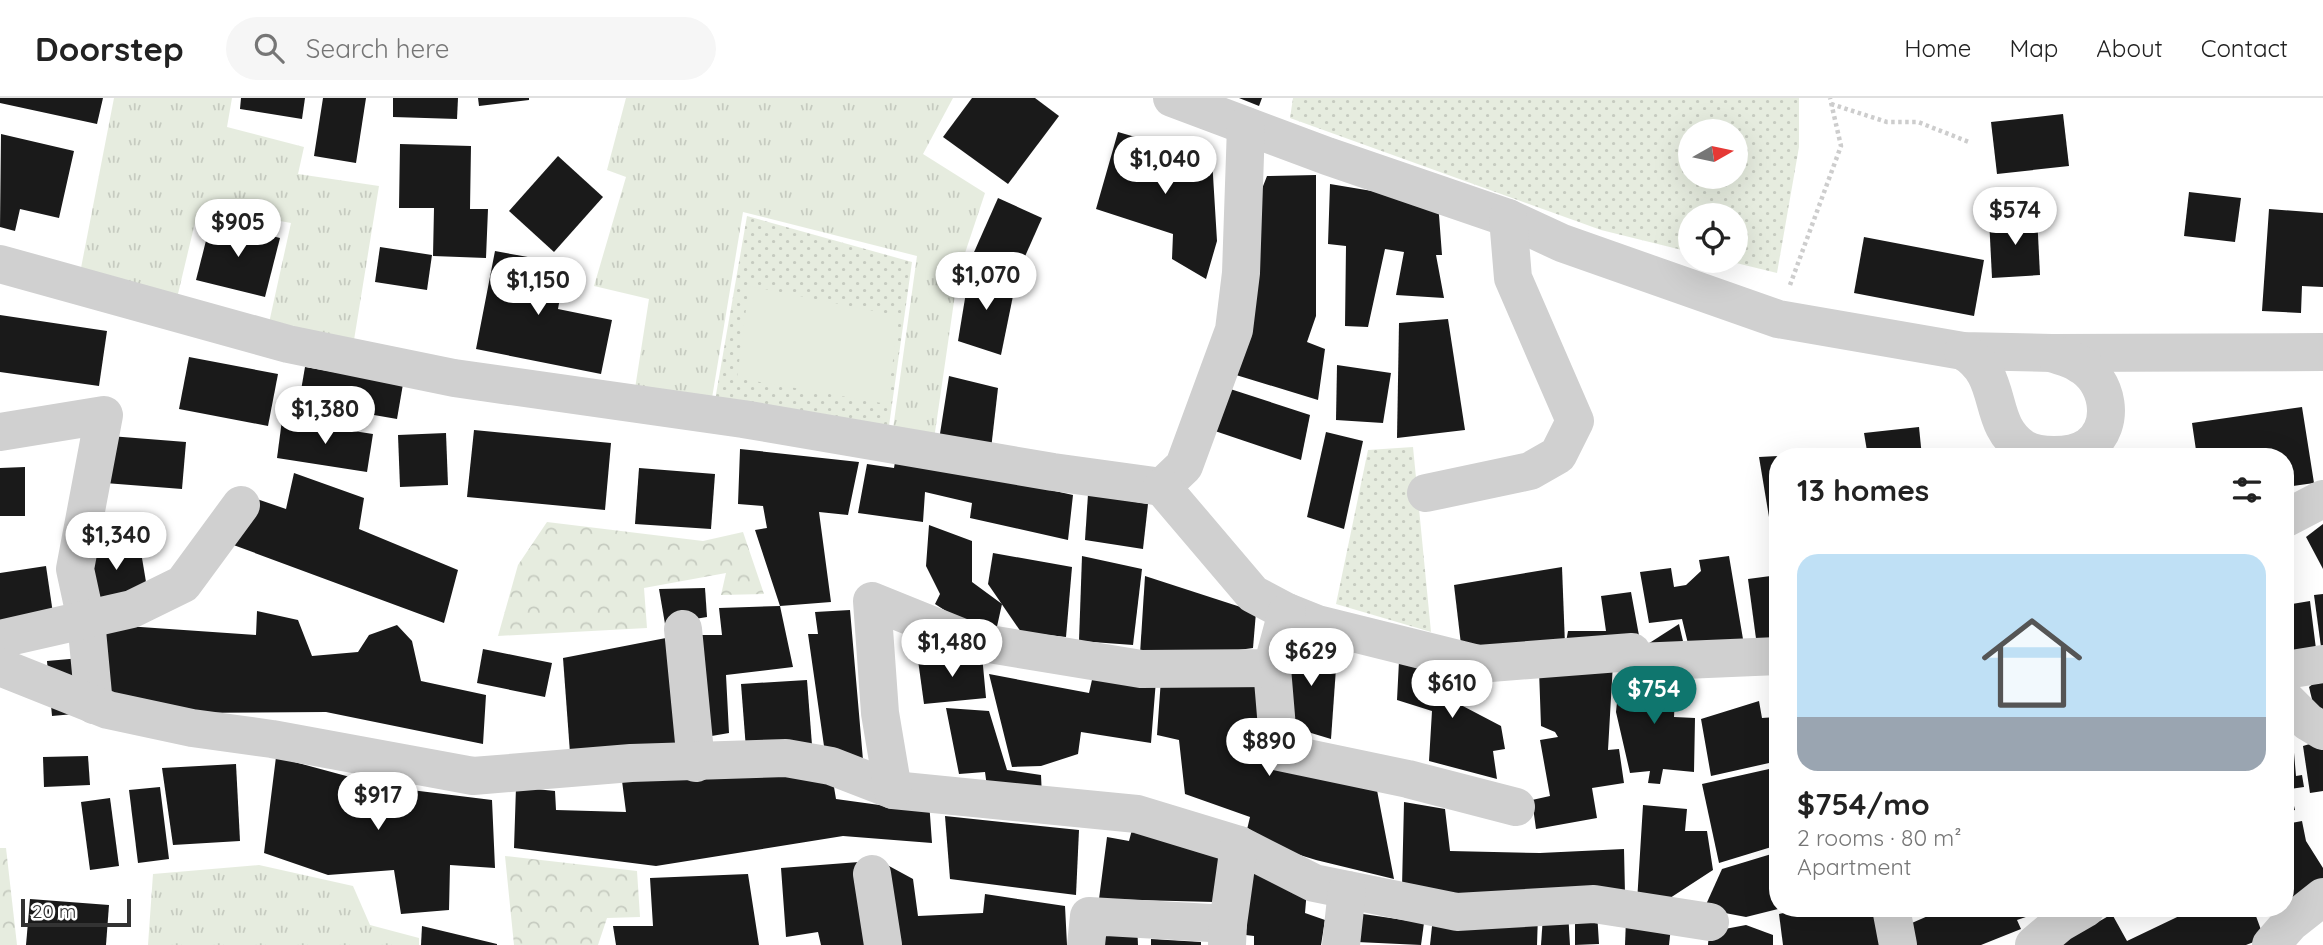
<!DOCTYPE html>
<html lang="en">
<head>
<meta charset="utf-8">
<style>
  :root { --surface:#fff; --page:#f6f6f6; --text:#222; --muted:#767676; --line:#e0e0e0; --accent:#0f766e }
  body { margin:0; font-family:Quicksand,sans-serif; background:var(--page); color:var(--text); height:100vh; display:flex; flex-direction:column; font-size:26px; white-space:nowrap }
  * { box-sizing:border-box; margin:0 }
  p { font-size:23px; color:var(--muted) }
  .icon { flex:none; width:38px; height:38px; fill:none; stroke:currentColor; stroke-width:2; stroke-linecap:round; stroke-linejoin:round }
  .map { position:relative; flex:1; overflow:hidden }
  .panel { position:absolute; left:1769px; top:350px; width:525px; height:469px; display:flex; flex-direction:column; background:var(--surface); border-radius:28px; box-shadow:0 7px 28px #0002 }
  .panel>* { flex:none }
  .needle { width:46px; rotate:81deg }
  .fabs { position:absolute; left:1678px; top:21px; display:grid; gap:14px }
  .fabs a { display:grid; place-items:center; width:70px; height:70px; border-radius:50%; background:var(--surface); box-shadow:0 7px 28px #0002; font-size:35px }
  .scale { position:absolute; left:21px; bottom:18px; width:110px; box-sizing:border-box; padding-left:7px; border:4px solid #333; border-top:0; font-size:19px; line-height:24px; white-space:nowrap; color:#333; -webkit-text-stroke:5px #fff; paint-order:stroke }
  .price { position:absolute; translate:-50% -60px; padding:0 16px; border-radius:24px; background:#fff; color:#222; font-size:23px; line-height:46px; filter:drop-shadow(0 2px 4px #0008) }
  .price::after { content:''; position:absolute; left:50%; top:42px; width:21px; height:16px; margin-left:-10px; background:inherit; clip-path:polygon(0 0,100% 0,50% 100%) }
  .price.on { background:var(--accent); color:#fff }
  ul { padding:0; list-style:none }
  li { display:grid; align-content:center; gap:14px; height:371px; padding:0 28px }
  li span { display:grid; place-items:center; height:217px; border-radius:21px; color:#555 }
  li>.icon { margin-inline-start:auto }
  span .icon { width:126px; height:126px; fill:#fffc; stroke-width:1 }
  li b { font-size:30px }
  h2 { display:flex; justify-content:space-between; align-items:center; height:84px; padding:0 28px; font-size:30px }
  header { display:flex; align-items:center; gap:42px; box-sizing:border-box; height:98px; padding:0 35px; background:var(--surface); border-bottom:2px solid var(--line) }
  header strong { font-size:33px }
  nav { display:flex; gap:38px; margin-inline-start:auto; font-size:24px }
  .search { width:490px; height:63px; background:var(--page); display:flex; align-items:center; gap:18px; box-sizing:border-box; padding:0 24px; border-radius:38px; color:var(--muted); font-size:26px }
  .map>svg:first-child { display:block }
</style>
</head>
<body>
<header>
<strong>Doorstep</strong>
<div class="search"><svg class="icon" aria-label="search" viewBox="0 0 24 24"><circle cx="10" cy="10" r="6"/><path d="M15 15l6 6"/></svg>Search here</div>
<nav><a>Home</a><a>Map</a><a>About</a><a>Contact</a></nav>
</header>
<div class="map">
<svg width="2323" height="847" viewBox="0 0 2323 847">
  <defs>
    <pattern id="grass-tufts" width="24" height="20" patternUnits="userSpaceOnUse" patternTransform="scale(1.75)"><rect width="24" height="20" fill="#e6ecdf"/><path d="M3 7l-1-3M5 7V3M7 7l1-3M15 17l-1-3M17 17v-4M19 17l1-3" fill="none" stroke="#c6cbc0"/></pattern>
    <pattern id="forest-crowns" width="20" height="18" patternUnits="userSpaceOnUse" patternTransform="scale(1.75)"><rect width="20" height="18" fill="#e6ecdf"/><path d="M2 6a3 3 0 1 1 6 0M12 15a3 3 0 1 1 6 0" fill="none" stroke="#c6cbc0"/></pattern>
    <pattern id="park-dots" width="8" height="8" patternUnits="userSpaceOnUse" patternTransform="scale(1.75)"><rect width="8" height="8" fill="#e6ecdf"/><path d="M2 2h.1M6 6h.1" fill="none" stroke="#c6cbc0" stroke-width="1.8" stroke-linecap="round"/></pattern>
  </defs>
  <rect width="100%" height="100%" fill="#fff"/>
  <g fill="url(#grass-tufts)">
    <path d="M114 0H232L227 29 304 49 298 76 379 88 354 242 269 225 291 125 215 111 198 112 177 200 81 170Z"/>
    <path d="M626 0H953L923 56 985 95 958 176 934 341 892 338 917 158 743 114 711 306 634 297 649 201 594 188 626 79 607 72Z"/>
    <path d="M259 767 353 788 370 827 419 840V847H148L153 776Z"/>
  </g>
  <g fill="url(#forest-crowns)">
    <path d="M547 424 703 443 743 434 764 496 721 497 726 475 644 490 647 530 498 538 518 467Z"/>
    <path d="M0 750H6L17 847H0Z"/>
    <path d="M505 758 637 773 640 819 607 820 598 847H514Z"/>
  </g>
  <g fill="url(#park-dots)" fill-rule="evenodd">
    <path d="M1293 0H1799V49L1777 175 1728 163H1736V117H1690V154L1601 132 1290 20ZM1690 33H1736V79H1690Z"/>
    <path d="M747 118 912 164 888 335 714 308Z"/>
    <path d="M1413 349 1431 534 1336 506 1368 352Z"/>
  </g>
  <path fill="#e6ecdf" d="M749 188 899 218 887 306 737 280Z"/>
  <g fill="#1a1a1a">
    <path d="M0 0H103L97 26 0 5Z"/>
    <path d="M241 0H305L302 21 240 11Z"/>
    <path d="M323 0H366L356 65 314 58Z"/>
    <path d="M393 0H458L457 21 393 19Z"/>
    <path d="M478 0H529V2L479 8Z"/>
    <path d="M972 0H1035L1059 18 1008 86 943 39Z"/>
    <path d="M1239 0H1262L1259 8Z"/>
    <path d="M2063 16 2069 68 1997 76 1991 24Z"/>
    <path d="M1118 34 1212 61 1217 143 1206 181 1172 161 1173 136 1096 111Z"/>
    <path d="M1 36 74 53 59 120 20 111 15 133 0 129Z"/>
    <path d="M400 46 471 48 470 111H488L486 160 433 158 434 110H399Z"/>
    <path d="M558 58 603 99 554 154 509 113Z"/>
    <path d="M1316 77V218L1307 244 1325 251 1318 302 1236 277 1258 101 1267 78Z"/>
    <path d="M1330 86 1438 104 1442 157H1436L1444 200 1396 197 1404 154 1385 151 1368 229 1345 228 1346 148 1328 146Z"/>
    <path d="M2189 94 2241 100 2235 144 2184 138Z"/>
    <path d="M998 100 1042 120 1015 181 971 161Z"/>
    <path d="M2269 111 2323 115V189L2302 188 2301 215 2262 213Z"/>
    <path d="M2037 117 2040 177 1992 180 1989 120Z"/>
    <path d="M211 123 280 140 265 199 196 182Z"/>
    <path d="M1864 139 1984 162 1974 218 1854 195Z"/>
    <path d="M380 149 432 157 427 192 375 184Z"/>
    <path d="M495 153 566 166 558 211 612 222 601 276 476 251Z"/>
    <path d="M970 170 1015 188 1001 257 958 243Z"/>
    <path d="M0 217 107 233 99 288 0 274Z"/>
    <path d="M1448 221 1465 332 1397 340 1399 225Z"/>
    <path d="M189 259 278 276 268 328 179 311Z"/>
    <path d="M1337 267 1391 275 1383 325 1336 322Z"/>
    <path d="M305 269 403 286 397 321 299 304Z"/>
    <path d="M949 278 998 290 991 351 939 342Z"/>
    <path d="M1221 288 1310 317 1301 362 1209 331Z"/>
    <path d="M2302 309 2314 385 2286 389V359H2197L2192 325Z"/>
    <path d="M282 322 373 336 367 374 277 360Z"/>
    <path d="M1919 329 1922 359H1868L1864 335Z"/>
    <path d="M474 332 611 345 605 412 467 399Z"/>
    <path d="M1326 334 1363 343 1344 431 1307 419Z"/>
    <path d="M446 335 448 387 400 389 398 337Z"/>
    <path d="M110 338 186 344 182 391 105 385Z"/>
    <path d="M740 351 859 364 848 417 819 414 831 504 780 508 755 432 767 430 763 408 738 406Z"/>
    <path d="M1833 354V359H1795V357Z"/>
    <path d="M896 358 1073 397 1068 442 970 420 972 405 925 394 923 424 858 415 867 366 894 370Z"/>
    <path d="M1778 358V418L1769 419 1759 359Z"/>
    <path d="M25 369V418H0V370Z"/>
    <path d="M639 370 715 376 711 431 635 426Z"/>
    <path d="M294 375 364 400 359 431 458 472 444 525 228 445 242 396 286 411Z"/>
    <path d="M1088 396 1148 406 1143 451 1085 442Z"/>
    <path d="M2323 426V471L2306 439Z"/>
    <path d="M929 427 972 443V484L1002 506 996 533 963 524 935 506 940 496 926 468Z"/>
    <path d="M139 442 148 496 92 506 83 452Z"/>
    <path d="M993 455 1072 469 1066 539 1021 534 988 486Z"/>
    <path d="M1082 458 1142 471 1133 547 1079 543Z"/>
    <path d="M1729 458 1744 547 1690 554 1682 521 1649 525 1640 474 1671 470 1674 489 1686 487 1701 473 1699 462Z"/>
    <path d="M46 468 55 529 0 537V475Z"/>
    <path d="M1562 469 1565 547 1462 555 1454 487Z"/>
    <path d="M1778 477V547L1757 548 1748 481Z"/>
    <path d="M1145 478 1256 514 1253 550 1188 559 1140 556Z"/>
    <path d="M705 490 707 519 665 526 659 491Z"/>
    <path d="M1631 494 1640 543 1565 550 1568 533H1606L1601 498Z"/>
    <path d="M2323 496V549H2321L2314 497Z"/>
    <path d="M2310 503 2317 559 2286 564V507Z"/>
    <path d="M780 508 793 569 726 577 729 635 700 640 692 537H722L719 510Z"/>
    <path d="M850 512 863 662 825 655 808 536H818L815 514Z"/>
    <path d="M257 513 298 522 312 558 358 554 369 537 397 527 412 543 421 583 486 597 483 646 326 614 173 615 105 598 97 526 256 537Z"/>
    <path d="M1679 526 1686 556 1640 551Z"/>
    <path d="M671 539 676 651 570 655 563 560Z"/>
    <path d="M1287 540 1337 556 1331 641 1288 628Z"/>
    <path d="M483 551 552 565 545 599 477 585Z"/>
    <path d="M982 557 986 600 924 606 918 562Z"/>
    <path d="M81 560 85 615 52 618 47 563Z"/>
    <path d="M1399 563 1437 578V570L1482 590 1459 606 1501 628 1505 651 1493 653 1497 681 1429 663 1432 613 1397 602Z"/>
    <path d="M1613 565 1608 652 1619 651 1624 685 1592 690 1597 720 1536 731 1532 702 1550 698 1540 642 1558 639 1555 634 1541 628 1539 572Z"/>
    <path d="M1094 573 1156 582 1151 645 1081 634 1078 656 1041 668 1012 669 989 576 1089 595Z"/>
    <path d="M1620 574 1676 579 1674 619 1695 620 1694 674 1663 671 1660 686 1648 685 1650 673 1630 675 1616 614Z"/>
    <path d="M2323 578V626L2317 622 2309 589Z"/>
    <path d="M1260 579 1264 661 1376 687 1394 781 1316 762 1245 740 1250 719 1185 696 1179 642 1157 637 1161 581Z"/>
    <path d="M807 582 812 647 746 651 741 586Z"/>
    <path d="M1773 592H1778V663L1711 678 1701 621 1759 603 1762 620 1776 619Z"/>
    <path d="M946 610 989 613 1007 672 1041 677 1042 699 988 696 985 674 959 676Z"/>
    <path d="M2286 640 2293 643 2296 678 2302 677 2304 689 2290 691 2295 712 2286 714Z"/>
    <path d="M2323 642V693L2310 695 2303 648Z"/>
    <path d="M88 658 90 687 44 689 43 659Z"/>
    <path d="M276 659 387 689 492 702 495 770 450 767 449 812 401 816 394 772 328 777 264 755Z"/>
    <path d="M236 666 240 743 173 747 162 670Z"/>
    <path d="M1778 669V747L1719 765 1702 686Z"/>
    <path d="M621 675 832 677 836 701 901 710 929 703 932 745 843 738 656 768 514 750 516 689 555 693 556 712 626 714Z"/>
    <path d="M160 689 169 761 138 765 129 692Z"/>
    <path d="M110 700 119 768 90 772 81 704Z"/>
    <path d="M1404 704 1445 711 1450 753 1540 755 1624 751 1625 796 1461 803 1402 789Z"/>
    <path d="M1643 707 1687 711 1685 733H1707L1713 772 1670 800 1637 804Z"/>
    <path d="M945 718 1079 732 1076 797 950 781Z"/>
    <path d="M2302 723 2306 743 2323 770V793L2280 822 2273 810H2286V726Z"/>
    <path d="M1133 728 1226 753 1214 804 1099 801 1107 739 1129 743Z"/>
    <path d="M1778 754V811L1746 819 1704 811 1722 771Z"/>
    <path d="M1245 758 1307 791 1305 815 1325 822 1321 847H1254V838L1237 836Z"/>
    <path d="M878 762 913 781 918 818 983 815 985 796 1065 808 1067 847H891Z"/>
    <path d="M859 764 872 847H821L818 834 786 839 781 770Z"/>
    <path d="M748 776 759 847H616L613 828H653L650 780Z"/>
    <path d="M30 801 109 807 106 847H26Z"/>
    <path d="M1805 810H1880L1886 847H1783L1779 816Z"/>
    <path d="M1936 810 2049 811 2017 822 2021 831 1981 847H1913L1905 828 1937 814Z"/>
    <path d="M2196 810H2253L2264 840 2246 847H2058L2112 816 2127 843Z"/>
    <path d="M1568 814 1570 847H1541L1543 818Z"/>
    <path d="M1597 814 1599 846 1575 847V815Z"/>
    <path d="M1363 816 1424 825 1421 847 1357 844Z"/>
    <path d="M1538 817 1537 847H1430L1433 819Z"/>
    <path d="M1626 821 1671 829 1669 847H1625Z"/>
    <path d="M1095 826H1137L1138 847H1095Z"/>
    <path d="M1746 827 1773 837V847H1708L1709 834Z"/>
    <path d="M422 828 497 846V847H421Z"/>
    <path d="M1151 841 1201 844V847H1151Z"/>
  </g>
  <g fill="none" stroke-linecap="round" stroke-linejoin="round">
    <g stroke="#cdcdcd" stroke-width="4.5" stroke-dasharray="3.5 3.5" stroke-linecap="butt">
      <path d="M1831 6 1887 24H1918L1969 44"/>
      <path d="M1790 187 1841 48 1830 0"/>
    </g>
    <g stroke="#d0d0d0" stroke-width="38">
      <path d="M1172 0 1327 58 1508 120 1562 145 1778 221 1963 253 2052 255 2323 254"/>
      <path d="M0 166 288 246 454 280 743 321 1053 374 1162 389 1184 368 1234 232 1241 175 1246 28"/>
      <path d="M1963 253C2006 278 1985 325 2023 350 2031 355 2043 357 2054 357 2066 357 2079 355 2089 348 2117 327 2108 281 2079 266 2072 261 2063 259 2054 256"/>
      <path d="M0 334 104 317 75 471 86 522 94 607"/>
      <path d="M1162 389 1253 496 1287 514 1317 526 1478 566 1632 554 1637 564 1778 558"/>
      <path d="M1426 395 1530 373 1558 357 1575 323 1513 180 1508 120"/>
      <path d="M2286 420 2323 401"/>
      <path d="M683 531 696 665"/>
      <path d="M0 541 132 511 183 486 241 407"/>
      <path d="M0 569 108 612 192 630 272 641 473 678 631 665 786 660 831 668 893 692 1137 716 1239 747 1314 785 1457 814 1594 806 1710 824"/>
      <path d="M1272 570 1279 654 1408 681 1516 709"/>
      <path d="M2286 572 2323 566"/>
      <path d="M2286 602 2308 624 2323 633"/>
      <path d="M893 692 880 615 872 503 971 543 1141 571 1272 570 1287 514"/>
      <path d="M872 776 883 847"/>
      <path d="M1891 810 1898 847"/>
      <path d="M1086 847 1089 818 1228 826"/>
      <path d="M1227 847 1228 826 1239 747"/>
      <path d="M1341 847 1347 792"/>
      <path d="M2034 847 2060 825 2086 810"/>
      <path d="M2271 847 2290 825 2323 799"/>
    </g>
  </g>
</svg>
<div class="fabs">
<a><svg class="needle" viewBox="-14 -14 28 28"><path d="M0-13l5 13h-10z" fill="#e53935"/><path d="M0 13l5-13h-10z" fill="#767676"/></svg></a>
<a><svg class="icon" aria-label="locate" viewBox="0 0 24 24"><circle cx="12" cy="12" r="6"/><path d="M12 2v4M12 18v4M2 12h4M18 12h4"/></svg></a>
</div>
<div class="scale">20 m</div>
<b class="price" style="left:1165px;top:98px">$1,040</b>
<b class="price" style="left:2015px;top:149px">$574</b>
<b class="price" style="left:238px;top:161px">$905</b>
<b class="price" style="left:986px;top:214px">$1,070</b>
<b class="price" style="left:538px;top:219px">$1,150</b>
<b class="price" style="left:325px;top:348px">$1,380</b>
<b class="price" style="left:116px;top:474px">$1,340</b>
<b class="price" style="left:952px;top:581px">$1,480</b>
<b class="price" style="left:1311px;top:590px">$629</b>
<b class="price" style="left:1452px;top:622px">$610</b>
<b class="price on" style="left:1654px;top:628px">$754</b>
<b class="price" style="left:1269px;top:680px">$890</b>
<b class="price" style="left:378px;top:734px">$917</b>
<section class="panel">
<h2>13 homes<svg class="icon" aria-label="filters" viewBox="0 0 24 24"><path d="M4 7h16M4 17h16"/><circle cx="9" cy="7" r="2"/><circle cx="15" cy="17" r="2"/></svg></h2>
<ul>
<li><span style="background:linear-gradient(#bfe0f5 75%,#9aa5b1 0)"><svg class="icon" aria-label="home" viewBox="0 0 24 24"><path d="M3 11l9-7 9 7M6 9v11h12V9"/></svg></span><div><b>$754/mo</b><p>2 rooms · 80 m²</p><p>Apartment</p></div></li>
</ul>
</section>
</div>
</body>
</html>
